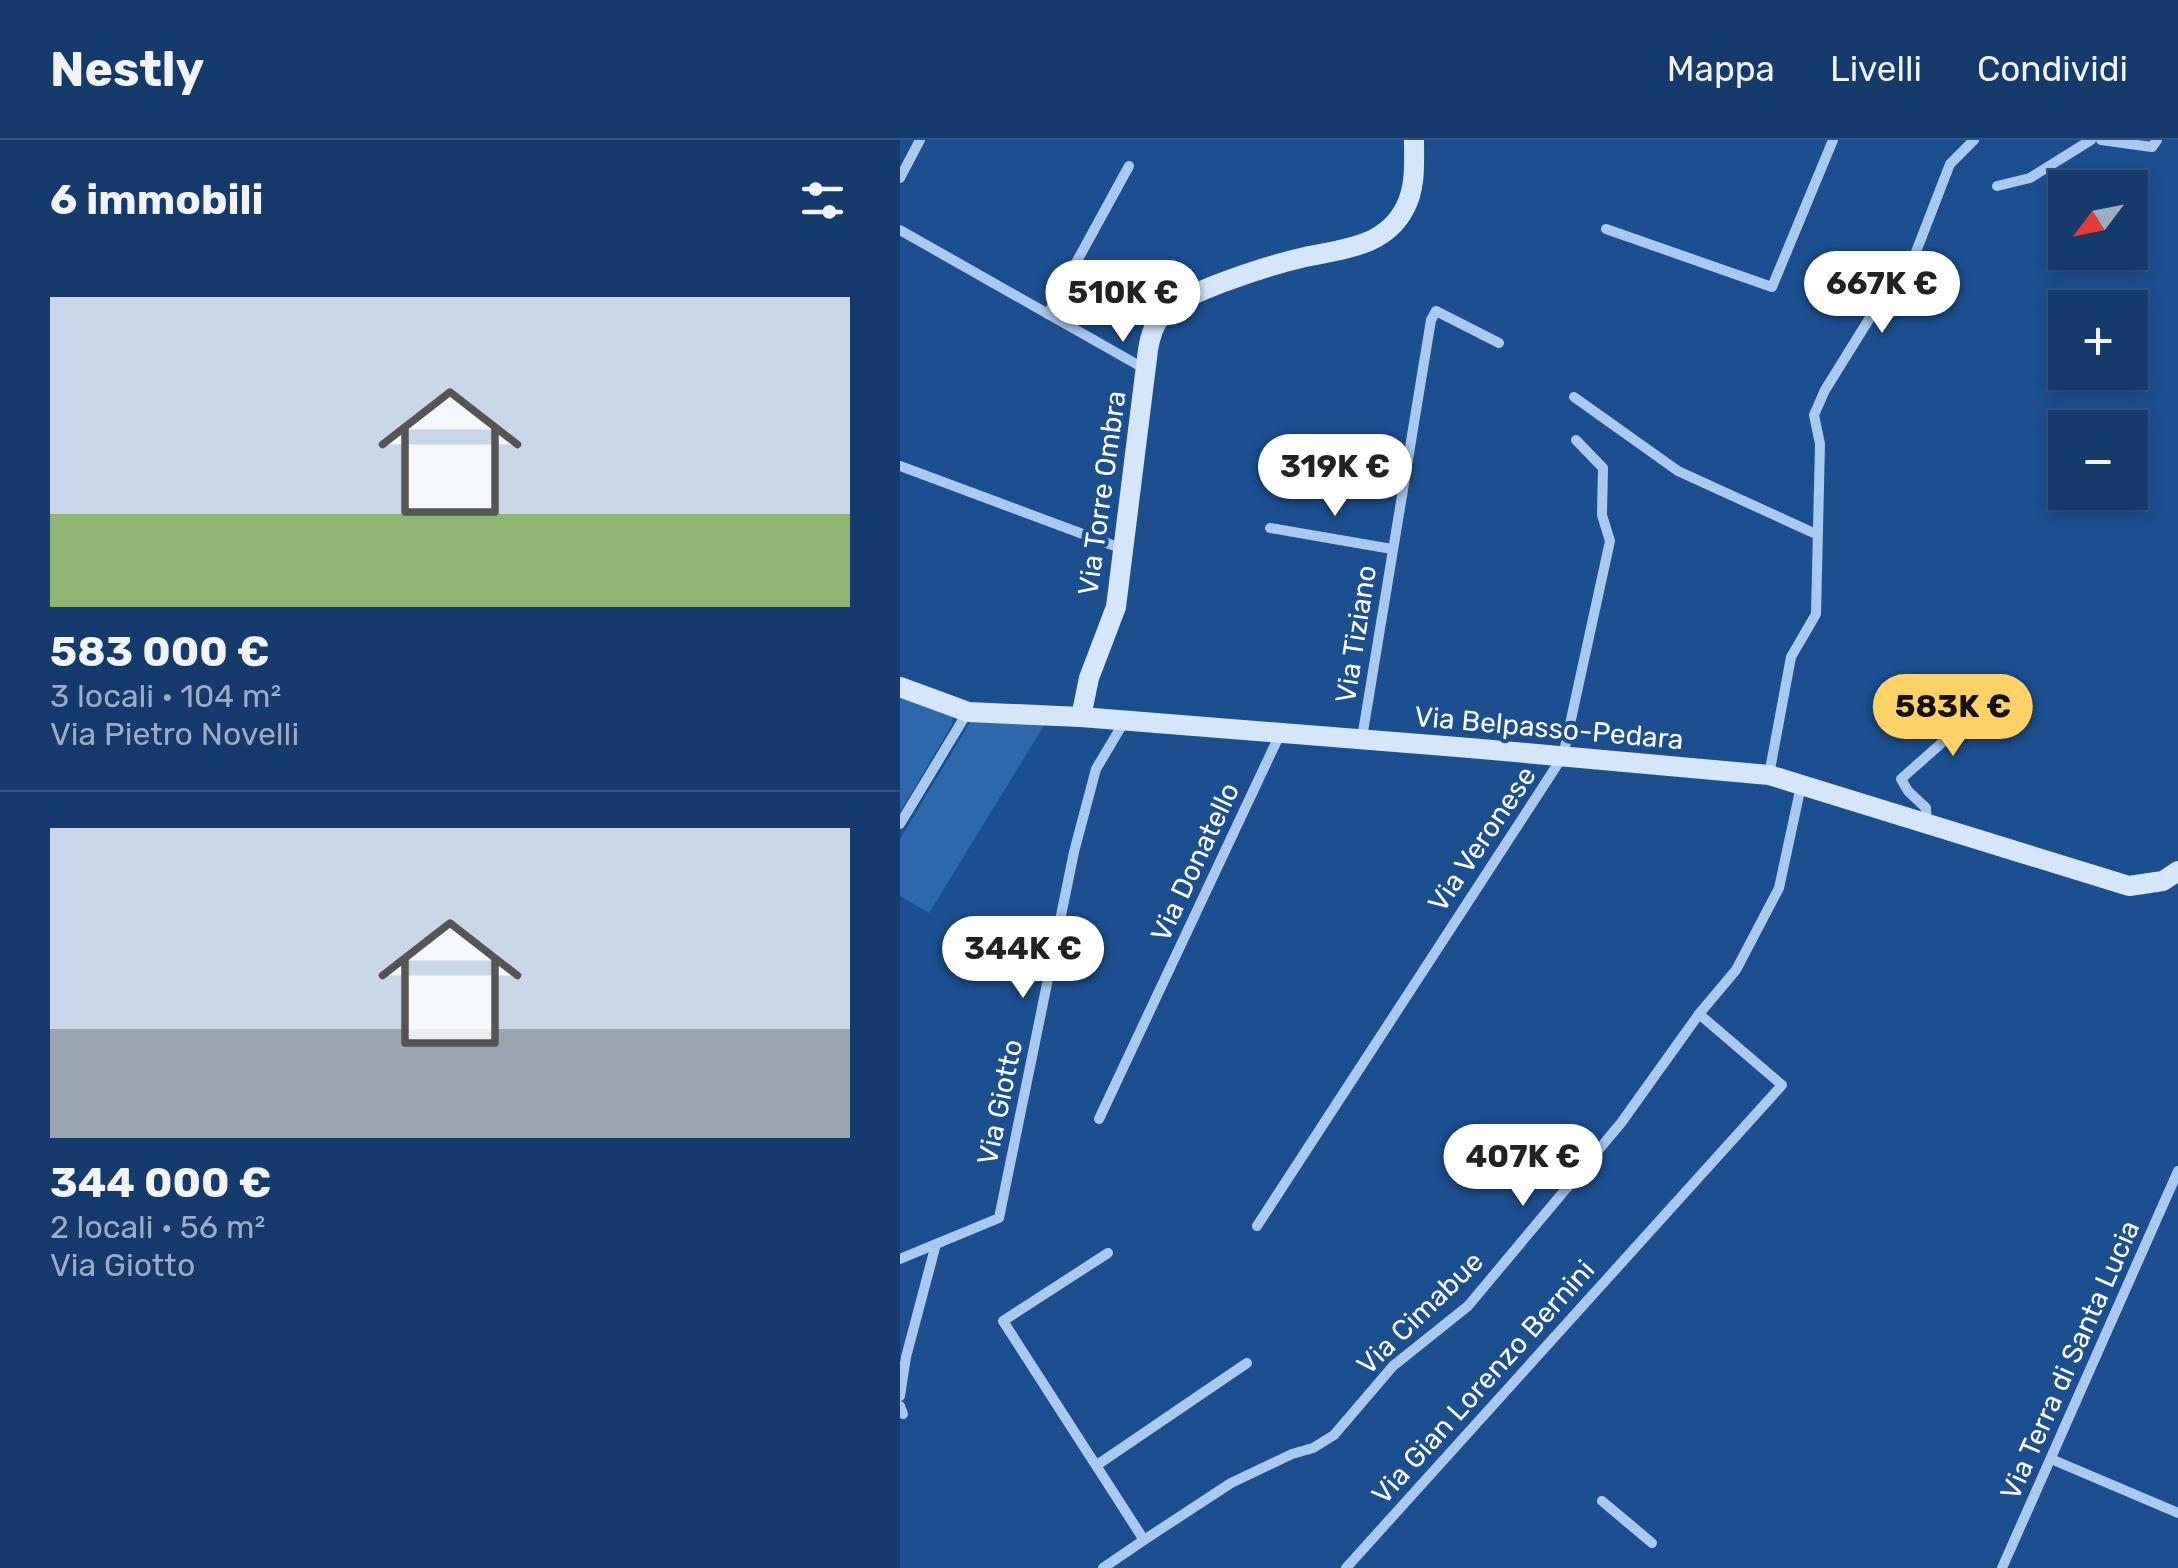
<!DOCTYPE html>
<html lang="it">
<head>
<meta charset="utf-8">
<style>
  :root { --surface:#143b6b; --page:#214673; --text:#f1f3f6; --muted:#9dadc1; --line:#33557e; --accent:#ffd166 }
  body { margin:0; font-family:Rubik,sans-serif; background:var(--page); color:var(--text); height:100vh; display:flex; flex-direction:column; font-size:38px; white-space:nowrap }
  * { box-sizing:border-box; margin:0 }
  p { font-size:32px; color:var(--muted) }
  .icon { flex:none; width:55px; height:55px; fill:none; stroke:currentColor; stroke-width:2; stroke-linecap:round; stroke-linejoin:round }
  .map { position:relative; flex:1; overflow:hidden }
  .side { display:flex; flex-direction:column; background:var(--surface); width:900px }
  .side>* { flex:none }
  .needle { width:65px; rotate:238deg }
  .fabs { position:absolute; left:1148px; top:30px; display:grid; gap:20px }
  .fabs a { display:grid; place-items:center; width:100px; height:100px; border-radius:0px; background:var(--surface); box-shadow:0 5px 15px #0003,0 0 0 2px var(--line); font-size:50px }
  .price { position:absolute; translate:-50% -85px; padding:0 22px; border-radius:35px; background:#fff; color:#222; font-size:32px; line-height:65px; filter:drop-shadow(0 2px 5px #0008) }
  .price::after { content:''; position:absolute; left:50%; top:60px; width:30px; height:22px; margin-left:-15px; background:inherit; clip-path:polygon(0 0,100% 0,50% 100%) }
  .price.selected { background:var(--accent); color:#111 }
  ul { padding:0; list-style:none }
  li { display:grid; align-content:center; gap:20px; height:530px; padding:0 50px }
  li+li { border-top:2px solid var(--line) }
  li span { display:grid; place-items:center; height:310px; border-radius:0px; color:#555 }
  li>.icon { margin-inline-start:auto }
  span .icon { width:180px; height:180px; fill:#fffc; stroke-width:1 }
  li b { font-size:42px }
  h2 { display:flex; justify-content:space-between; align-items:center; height:120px; padding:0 50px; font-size:42px }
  header { display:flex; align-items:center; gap:60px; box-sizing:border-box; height:140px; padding:0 50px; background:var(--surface); border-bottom:2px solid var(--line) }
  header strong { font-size:48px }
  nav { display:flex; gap:55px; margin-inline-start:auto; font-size:35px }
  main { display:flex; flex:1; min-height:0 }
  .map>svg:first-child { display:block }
</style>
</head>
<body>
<header>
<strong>Nestly</strong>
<nav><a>Mappa</a><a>Livelli</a><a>Condividi</a></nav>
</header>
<main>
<section class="side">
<h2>6 immobili<svg class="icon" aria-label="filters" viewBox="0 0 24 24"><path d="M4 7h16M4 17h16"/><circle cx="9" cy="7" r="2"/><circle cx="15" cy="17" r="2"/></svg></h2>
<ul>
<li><span style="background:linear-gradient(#c9d6e8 70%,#8fb573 0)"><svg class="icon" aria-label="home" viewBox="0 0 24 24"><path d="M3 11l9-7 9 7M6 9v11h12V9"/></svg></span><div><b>583 000 €</b><p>3 locali · 104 m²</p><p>Via Pietro Novelli</p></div></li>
<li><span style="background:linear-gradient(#c9d6e8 65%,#9aa5b1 0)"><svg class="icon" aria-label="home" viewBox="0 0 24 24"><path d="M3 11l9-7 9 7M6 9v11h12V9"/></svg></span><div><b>344 000 €</b><p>2 locali · 56 m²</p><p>Via Giotto</p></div></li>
</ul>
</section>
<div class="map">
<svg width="1278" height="1428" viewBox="0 0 1278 1428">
  <rect width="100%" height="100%" fill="#1b4f8f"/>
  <g fill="#2e69ad">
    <path d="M0 552 53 574 52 585 0 672Z"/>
    <path d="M77 578 145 584 29 773 0 756V699L69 584Z"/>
  </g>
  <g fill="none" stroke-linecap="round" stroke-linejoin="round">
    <g stroke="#a9c9ee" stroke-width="10">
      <path d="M1201 0 1252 7 1257 0"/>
      <path d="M0 38 20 0"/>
      <path d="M1097 46 1130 38 1191 0"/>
      <path d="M706 89 872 147 933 0"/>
      <path d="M0 90 245 229"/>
      <path d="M148 174 229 26"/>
      <path d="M674 257 778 331 916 394"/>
      <path d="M0 326 223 409"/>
      <path d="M370 388 492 409"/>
      <path d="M462 598 531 180 536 171 599 203"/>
      <path d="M869 635 891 517 916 474 920 304 914 275 925 250 976 168 999 144 1014 117 1050 24 1074 0"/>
      <path d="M0 684 67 573"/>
      <path d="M1027 684 1026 668 1008 651 1001 639 1106 546"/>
      <path d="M199 979 380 594"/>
      <path d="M619 1006 668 1047"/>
      <path d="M357 1086 663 616 710 401 702 375 703 328 676 300"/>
      <path d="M0 1119 99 1078 174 712 196 629 224 582"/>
      <path d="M0 1256 6 1217 36 1104"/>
      <path d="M0 1266 3 1274"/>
      <path d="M1151 1319 1278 1373"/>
      <path d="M197 1325 347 1223"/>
      <path d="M702 1361 752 1403"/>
      <path d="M244 1400 331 1343 392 1314 413 1308 434 1295 493 1226 568 1166 721 983 799 874 836 830 879 748 901 646"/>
      <path d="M203 1428 244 1400 103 1181 208 1113"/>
      <path d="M446 1428 882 945 799 874"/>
      <path d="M1102 1428 1278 1031"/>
    </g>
    <g stroke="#d6e6fa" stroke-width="20">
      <path d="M0 547 68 572 181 577 570 608 869 635 1229 746 1263 741 1278 731"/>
      <path d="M181 577 189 538 216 467 248 210C250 197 253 185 262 175 281 152 374 124 405 117 443 109 485 107 505 68 516 47 514 23 514 0"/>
    </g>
  </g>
  <g text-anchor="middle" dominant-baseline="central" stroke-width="8" stroke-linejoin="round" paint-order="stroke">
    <g font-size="28" fill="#fff" stroke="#1b4f8f">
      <text transform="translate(202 353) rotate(-82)">Via Torre Ombra</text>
      <text transform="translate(456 494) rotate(-81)">Via Tiziano</text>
      <text transform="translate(649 588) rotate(5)">Via Belpasso-Pedara</text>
      <text transform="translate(582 699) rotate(-56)">Via Veronese</text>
      <text transform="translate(295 722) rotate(-65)">Via Donatello</text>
      <text transform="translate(100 962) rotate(-78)">Via Giotto</text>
      <text transform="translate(520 1173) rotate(-44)">Via Cimabue</text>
      <text transform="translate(1170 1220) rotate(-66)">Via Terra di Santa Lucia</text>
      <text transform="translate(583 1242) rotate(-48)">Via Gian Lorenzo Bernini</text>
    </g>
  </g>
</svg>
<div class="fabs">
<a><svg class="needle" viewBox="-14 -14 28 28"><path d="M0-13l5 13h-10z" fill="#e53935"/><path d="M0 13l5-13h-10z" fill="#9dadc1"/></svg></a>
<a>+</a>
<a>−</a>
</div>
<b class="price" style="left:982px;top:196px">667K €</b>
<b class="price" style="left:223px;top:205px">510K €</b>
<b class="price" style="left:435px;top:379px">319K €</b>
<b class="price selected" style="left:1053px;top:619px">583K €</b>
<b class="price" style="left:123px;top:861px">344K €</b>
<b class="price" style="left:623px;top:1069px">407K €</b>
</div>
</main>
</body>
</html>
